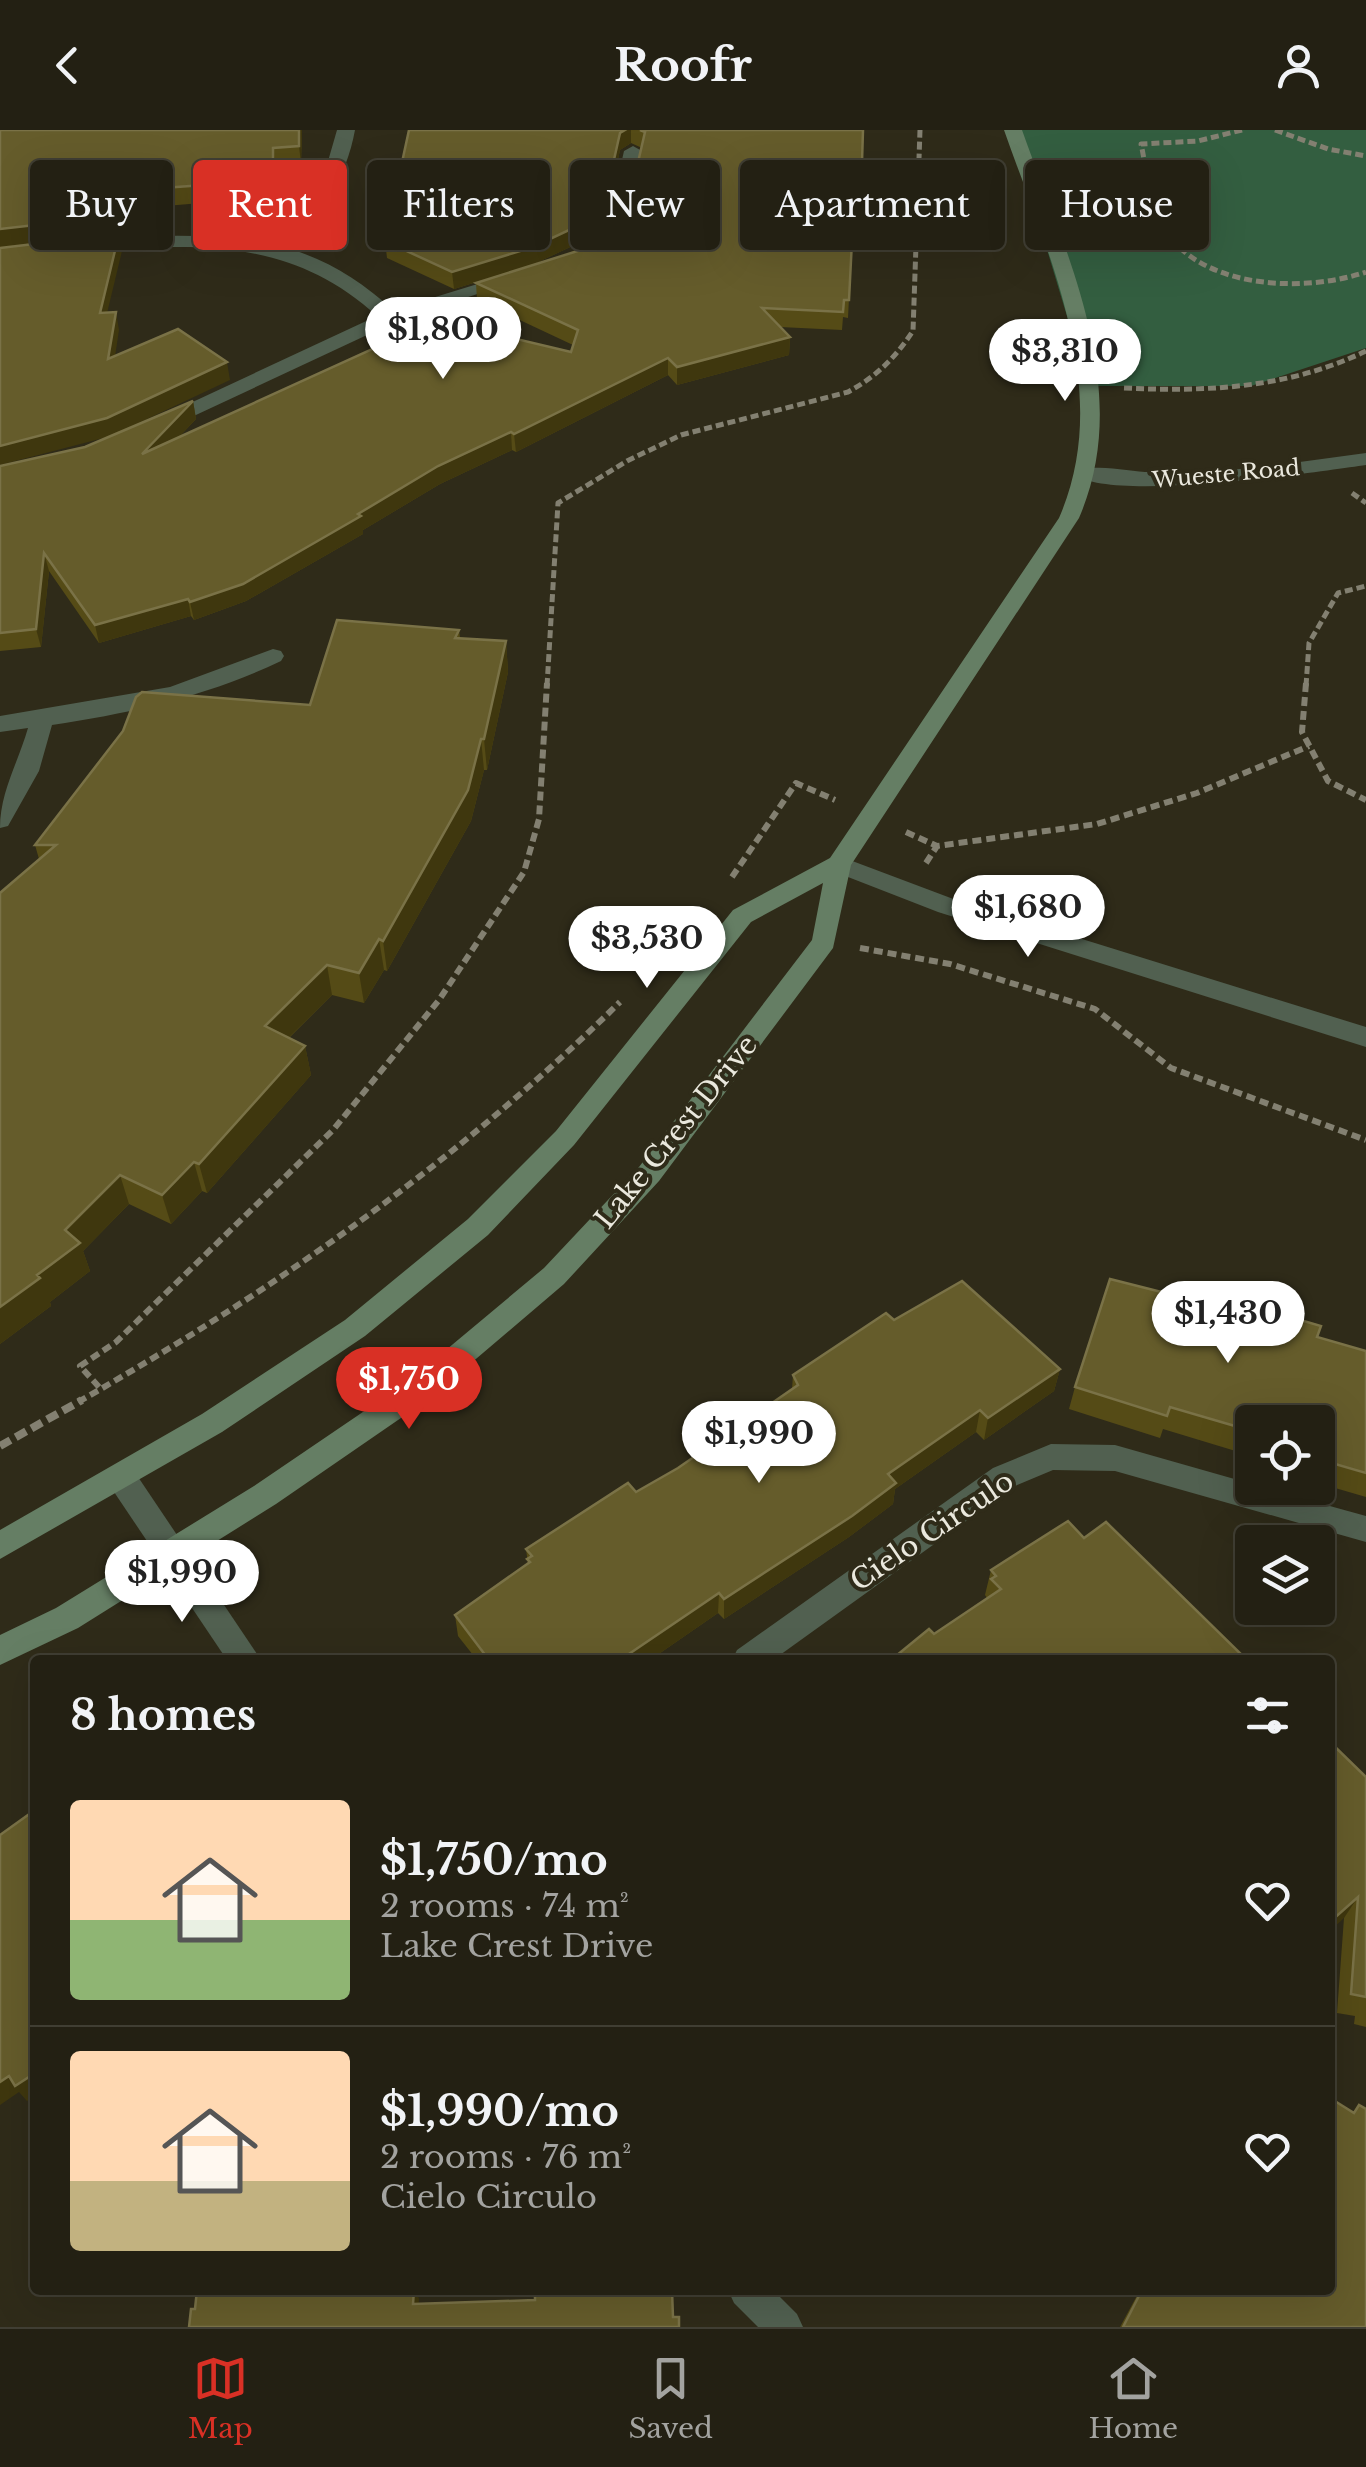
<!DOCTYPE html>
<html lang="en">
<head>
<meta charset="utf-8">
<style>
  :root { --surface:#232013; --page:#2f2d21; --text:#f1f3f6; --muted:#a3a3a0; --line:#403e33; --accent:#d93025 }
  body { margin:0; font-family:"Libre Baskerville",serif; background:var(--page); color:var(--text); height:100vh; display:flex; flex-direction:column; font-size:38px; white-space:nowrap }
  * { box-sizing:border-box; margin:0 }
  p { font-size:32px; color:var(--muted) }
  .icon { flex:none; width:55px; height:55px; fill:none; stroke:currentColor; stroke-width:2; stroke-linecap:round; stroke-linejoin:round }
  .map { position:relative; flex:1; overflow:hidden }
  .drawer { position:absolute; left:30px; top:1525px; width:1305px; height:640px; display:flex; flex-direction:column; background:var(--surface); border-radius:10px; box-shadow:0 10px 40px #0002,0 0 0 2px var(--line) }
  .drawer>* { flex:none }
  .banner { position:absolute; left:30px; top:30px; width:1308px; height:90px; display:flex; gap:20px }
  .buttons { position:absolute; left:1235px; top:1275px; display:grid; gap:20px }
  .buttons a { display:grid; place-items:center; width:100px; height:100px; border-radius:10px; background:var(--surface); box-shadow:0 10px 40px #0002,0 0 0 2px var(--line); font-size:50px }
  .price { position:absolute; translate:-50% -85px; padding:0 22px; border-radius:35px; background:#fff; color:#222; font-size:32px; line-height:65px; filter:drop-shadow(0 2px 5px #0008) }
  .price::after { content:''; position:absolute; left:50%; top:60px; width:30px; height:22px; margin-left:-15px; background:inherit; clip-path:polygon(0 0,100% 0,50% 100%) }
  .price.selected { background:var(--accent); color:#fff }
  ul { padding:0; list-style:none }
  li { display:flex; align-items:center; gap:30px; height:250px; padding:0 40px }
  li+li { border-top:2px solid var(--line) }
  li span { display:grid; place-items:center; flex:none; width:280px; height:200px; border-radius:10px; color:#555 }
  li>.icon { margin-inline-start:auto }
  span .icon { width:120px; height:120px; fill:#fffc; stroke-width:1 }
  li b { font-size:42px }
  h2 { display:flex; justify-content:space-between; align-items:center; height:120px; padding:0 40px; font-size:42px }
  .pill { padding:0 35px; border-radius:10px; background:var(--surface); box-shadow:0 10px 40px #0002,0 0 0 2px var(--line); font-size:35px; line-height:90px }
  .pill.selected { background:var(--accent); color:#fff }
  header { display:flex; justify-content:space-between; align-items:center; height:130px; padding:0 40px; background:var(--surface); font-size:45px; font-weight:700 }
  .dock { display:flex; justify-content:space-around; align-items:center; height:140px; border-top:2px solid var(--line); background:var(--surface); font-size:28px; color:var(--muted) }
  .dock a { display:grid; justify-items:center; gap:5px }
  .dock .selected { color:var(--accent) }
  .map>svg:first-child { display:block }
</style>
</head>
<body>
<header><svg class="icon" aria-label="back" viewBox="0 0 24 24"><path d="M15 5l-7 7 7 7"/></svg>Roofr<svg class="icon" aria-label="person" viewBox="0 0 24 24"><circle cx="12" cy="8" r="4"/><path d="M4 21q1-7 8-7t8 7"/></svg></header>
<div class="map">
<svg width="1366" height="2197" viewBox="0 0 1366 2197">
  <rect width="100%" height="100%" fill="#2f2b19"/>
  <path fill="#335e40" d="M1011 0H1366V218L1251 256H1088Z"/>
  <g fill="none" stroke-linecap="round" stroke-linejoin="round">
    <g stroke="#838071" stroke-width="5" stroke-dasharray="8 4" stroke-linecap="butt">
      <path d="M1242 0 1198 11 1141 14C1147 40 1148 73 1162 96 1200 160 1304 163 1366 142"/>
      <path d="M1275 0 1328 19 1366 26"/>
      <path d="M1124 258C1209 262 1289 258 1366 221"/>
      <path d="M1352 363 1366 373"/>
      <path d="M547 556 558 373 627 331 681 305 848 262C877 246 894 229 913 201L920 0"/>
      <path d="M1306 556 1309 513 1338 463 1366 456"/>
    </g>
    <g stroke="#838071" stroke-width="6" stroke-dasharray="9 5" stroke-linecap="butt">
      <path d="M1306 553 1302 602 1328 651 1366 670"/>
      <path d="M906 702 937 716"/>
      <path d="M926 733 937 716 1097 694 1197 663 1309 616"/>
      <path d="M732 747 796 653 835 670"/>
      <path d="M860 818 950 834 1095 879 1171 938 1366 1010"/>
      <path d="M99 1257 80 1236 116 1212 333 1000 439 870 524 742 539 689 547 553"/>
      <path d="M78 1272C275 1160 458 1031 620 872"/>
    </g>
    <path stroke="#838071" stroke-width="8" stroke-dasharray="12 6" stroke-linecap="butt" d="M0 1316 82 1270"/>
    <g fill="#516050" fill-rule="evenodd">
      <path d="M337 0H355C346 49 322 83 290 119 330 131 362 152 393 180L513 143 522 149 397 191 168 298H154V290L377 186C292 108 194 112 86 123L77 117 86 111C149 105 211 102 273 115L322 52Z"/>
      <path d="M633 16 642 21 625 97 610 117H596L594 113 607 96 624 21Z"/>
      <path d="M273 519 281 521 284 526 281 531C208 566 132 583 52 595L39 641 8 696 0 698C0 662 18 633 28 598L0 602V586L170 557Z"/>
      <path d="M1051 1314 1115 1315 1252 1354V1358H1265L1366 1386V1412L1115 1341 1053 1340 1015 1356 773 1530H732L737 1520 993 1338Z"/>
      <path d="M121 1334 132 1338 261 1530H227L110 1356 106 1347 110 1338Z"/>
      <path d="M728 2160H773L797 2184 803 2197H758L734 2173Z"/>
    </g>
    <g fill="#516050" fill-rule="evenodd">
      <path d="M1366 323V335C1317 342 1107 373 1075 344 1089 331 1130 342 1150 342 1222 345 1295 332 1366 323Z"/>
      <path d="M839 726 956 770 1366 897V917L938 782 830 740 827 734 830 728Z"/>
    </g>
    <path fill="#657e64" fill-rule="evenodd" d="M1004 0H1022C1065 122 1135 259 1079 388L851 735 833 818 659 1051 564 1154 430 1268 276 1374 78 1498 0 1535V1505L56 1478 254 1356 410 1250 544 1138 639 1037 812 810 823 753 751 792 574 1015 488 1105 365 1206 222 1302 0 1429V1400L202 1284 345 1190 468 1089 556 1001 733 780 830 728 1059 388C1115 260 1047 123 1004 0Z"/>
  </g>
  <g fill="#554b16">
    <path d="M0 0H302L301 33 275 35V67L153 77 150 85 131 86 127 102 0 117Z"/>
    <path d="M409 0H863L861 49 855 48 848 188 843 187 842 200 780 197 790 207 789 225 677 255 668 245 516 322 512 320 440 354 363 400V404L246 471 194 490 191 486 99 513 49 441 41 517 0 521V336L85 317 193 271 196 289 178 308 571 222 573 215 477 170 476 153 587 118 602 107 630 67 642 18 631 13 620 20 607 82 597 99 583 111 534 134 454 159 387 128 385 111Z"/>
    <path d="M459 500 460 508 506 511 508 542 487 640H484L471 691 387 841 384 840 364 873 332 865 289 908 305 916 311 945 207 1063 202 1061 171 1094 129 1074 83 1121 90 1141 50 1172 51 1176 0 1214 39 729 35 715Z"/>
    <path d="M894 1190 1060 1239 1054 1261 984 1310 976 1302 895 1359 893 1374 849 1407 724 1489 718 1483 650 1530H477L458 1506 455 1485 528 1434 526 1419 636 1362 678 1338 792 1259 793 1245Z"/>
    <path d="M1317 1207 1366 1221V1367L1318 1353V1292H1252V1326L1163 1299 1160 1308 1069 1279 1075 1257Z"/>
    <path d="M1084 1408 934 1504 987 1468 985 1465 991 1440Z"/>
    <path d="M1366 1647V1897L1354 1894 1355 1886 1337 1883 1344 1788Z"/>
    <path d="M1359 1975 1366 2197H1120L1140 2160H1330L1353 1982Z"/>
  </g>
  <g fill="#3f370e">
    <path d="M299 0H302L301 33 299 16Z"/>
    <path d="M625 0H631V13L620 20 607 82 597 99 583 111 534 134 454 159 452 142Z"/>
    <path d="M273 18 275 35V67L273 50Z"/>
    <path d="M149 59 153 77 150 85 146 68Z"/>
    <path d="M127 69 131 86 127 102 0 117V99Z"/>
    <path d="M119 104 122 121 103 200 100 183Z"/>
    <path d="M116 182 119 200 112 247 108 229Z"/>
    <path d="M790 207 789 225 677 255V237Z"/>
    <path d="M668 228V245L516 322 514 304Z"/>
    <path d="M227 232 230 250 111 306 0 335V316Z"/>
    <path d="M193 271 196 289 146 342 142 324Z"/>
    <path d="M511 302 512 320 440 354 363 400V404L246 471 194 490 190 472 358 384 438 336Z"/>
    <path d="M44 423 49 441 41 517 36 499Z"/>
    <path d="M188 469 191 486 99 513 95 495Z"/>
    <path d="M506 511 508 542 487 640 484 609Z"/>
    <path d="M481 609 484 640 471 691 387 841 383 811Z"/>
    <path d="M379 809 384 840 364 873 359 843Z"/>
    <path d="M327 835 332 865 271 925 265 896Z"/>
    <path d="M305 916 311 945 207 1063 199 1034Z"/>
    <path d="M194 1032 202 1061 171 1094 162 1065Z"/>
    <path d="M120 1045 129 1074 83 1121 90 1141 50 1172 51 1176 0 1214V1177L37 1145 65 1100Z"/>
    <path d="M1060 1239 1054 1261 984 1310 988 1288Z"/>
    <path d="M980 1280 976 1302 895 1359 893 1374 849 1407 724 1489V1469L888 1344Z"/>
    <path d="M719 1463 718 1483 650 1530H620Z"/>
    <path d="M1358 1767 1344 1788 1330 1801V1792Z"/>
    <path d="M35 1943V1965L27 1971 19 1962 0 1975V1952L9 1946Z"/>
    <path d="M414 2160H416L419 2169 418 2185 413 2174Z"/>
  </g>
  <g fill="#655c2b" stroke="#7a7247" stroke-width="2.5">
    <path d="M0 0H299V16L273 18V50L149 59 146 68 127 69 123 85 0 99Z"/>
    <path d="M409 0H625L620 3 606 65 597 82 582 94 533 117 452 142 385 111Z"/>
    <path d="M640 0H863L862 32 856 31 849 170H844L843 182 762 178 790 207 677 237 668 228 514 304 511 302 438 336 358 384 361 386 243 454 190 472 188 469 95 495 44 423 36 499 0 503V336L85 317 193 271 142 324 436 190 571 222 578 200 476 153 587 118 602 107 630 67 645 2Z"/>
    <path d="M119 104 100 183 116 182 108 229 178 199 227 232 107 288 0 316V118Z"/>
    <path d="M337 490 459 500 455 508 506 511 484 609H481L468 660 383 811 379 809 359 843 327 835 265 896 305 916 199 1034 194 1032 162 1065 120 1045 65 1100 80 1113 37 1145 40 1148 0 1177V763L56 715H35L123 601 136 567 142 562 310 575Z"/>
    <path d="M1110 1149 1193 1170 1198 1160 1321 1196 1317 1207 1366 1221V1343L1318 1329V1292H1252V1301L1170 1277 1167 1286 1075 1257Z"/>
    <path d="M962 1151 1060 1239 988 1288 980 1280 888 1344 896 1353 852 1386 724 1469 719 1463 620 1530H489L455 1485 530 1432 527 1429 532 1426 526 1419 628 1353 636 1362 678 1338 798 1255 793 1245 886 1183 894 1190Z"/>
    <path d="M1068 1391 1084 1408 1106 1392 1247 1530H891L929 1499 934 1504 1001 1459 991 1449 996 1446 991 1440Z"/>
    <path d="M1330 1612 1366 1647V1867L1351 1864 1358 1767 1330 1792Z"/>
    <path d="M35 1680V1943L15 1956 9 1946 0 1952V1705Z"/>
    <path d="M1330 1968 1354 1983 1359 1975 1366 1979V2197H1123L1142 2160H1330Z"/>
    <path d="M197 2160H414L413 2174 535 2170V2160H672L673 2187H679V2197H189L191 2179H195Z"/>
  </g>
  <g text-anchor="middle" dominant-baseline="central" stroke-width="8" stroke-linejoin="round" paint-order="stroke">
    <g font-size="22" fill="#eae8dd" stroke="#2f2b19">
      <text transform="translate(1226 344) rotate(-5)">Wueste Road</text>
    </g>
    <g font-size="28" fill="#eae8dd" stroke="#2f2b19">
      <text transform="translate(676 1002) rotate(-51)">Lake Crest Drive</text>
      <text transform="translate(932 1401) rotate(-34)">Cielo Circulo</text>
    </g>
  </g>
</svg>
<div class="buttons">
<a><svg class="icon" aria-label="locate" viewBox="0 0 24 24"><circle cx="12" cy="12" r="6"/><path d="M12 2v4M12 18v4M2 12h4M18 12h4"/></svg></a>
<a><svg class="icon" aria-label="layers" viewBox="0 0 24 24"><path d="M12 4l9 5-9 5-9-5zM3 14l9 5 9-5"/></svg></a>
</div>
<b class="price" style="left:443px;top:252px">$1,800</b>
<b class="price" style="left:1065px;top:274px">$3,310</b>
<b class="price" style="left:1028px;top:830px">$1,680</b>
<b class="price" style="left:647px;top:861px">$3,530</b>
<b class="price" style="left:1228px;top:1236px">$1,430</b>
<b class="price selected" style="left:409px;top:1302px">$1,750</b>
<b class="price" style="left:759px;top:1356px">$1,990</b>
<b class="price" style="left:182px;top:1495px">$1,990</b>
<div class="banner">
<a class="pill">Buy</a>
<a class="pill selected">Rent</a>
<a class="pill">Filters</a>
<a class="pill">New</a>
<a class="pill">Apartment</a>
<a class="pill">House</a>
</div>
<section class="drawer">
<h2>8 homes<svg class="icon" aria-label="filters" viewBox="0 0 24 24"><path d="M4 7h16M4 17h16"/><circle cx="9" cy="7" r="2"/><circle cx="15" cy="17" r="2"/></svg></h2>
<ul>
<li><span style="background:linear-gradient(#ffd9b3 60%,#8fb573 0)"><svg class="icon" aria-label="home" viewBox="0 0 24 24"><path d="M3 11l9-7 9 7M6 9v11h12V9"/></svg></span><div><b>$1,750/mo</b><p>2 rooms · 74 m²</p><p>Lake Crest Drive</p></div><svg class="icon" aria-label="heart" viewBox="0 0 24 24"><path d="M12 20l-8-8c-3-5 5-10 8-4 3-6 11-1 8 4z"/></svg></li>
<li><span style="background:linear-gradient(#ffd9b3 65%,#c2b280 0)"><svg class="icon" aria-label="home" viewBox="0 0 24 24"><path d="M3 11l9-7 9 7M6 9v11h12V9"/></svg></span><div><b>$1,990/mo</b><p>2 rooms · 76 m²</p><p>Cielo Circulo</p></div><svg class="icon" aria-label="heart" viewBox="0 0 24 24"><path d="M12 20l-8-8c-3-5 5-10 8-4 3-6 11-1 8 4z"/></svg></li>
</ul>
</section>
</div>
<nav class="dock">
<a class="selected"><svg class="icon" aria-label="map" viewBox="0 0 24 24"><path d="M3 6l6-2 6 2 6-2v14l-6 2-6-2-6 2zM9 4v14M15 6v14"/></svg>Map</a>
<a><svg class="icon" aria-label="saved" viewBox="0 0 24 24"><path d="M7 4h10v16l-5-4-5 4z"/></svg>Saved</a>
<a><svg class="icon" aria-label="home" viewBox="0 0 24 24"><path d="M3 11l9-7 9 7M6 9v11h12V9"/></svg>Home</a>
</nav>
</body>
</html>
